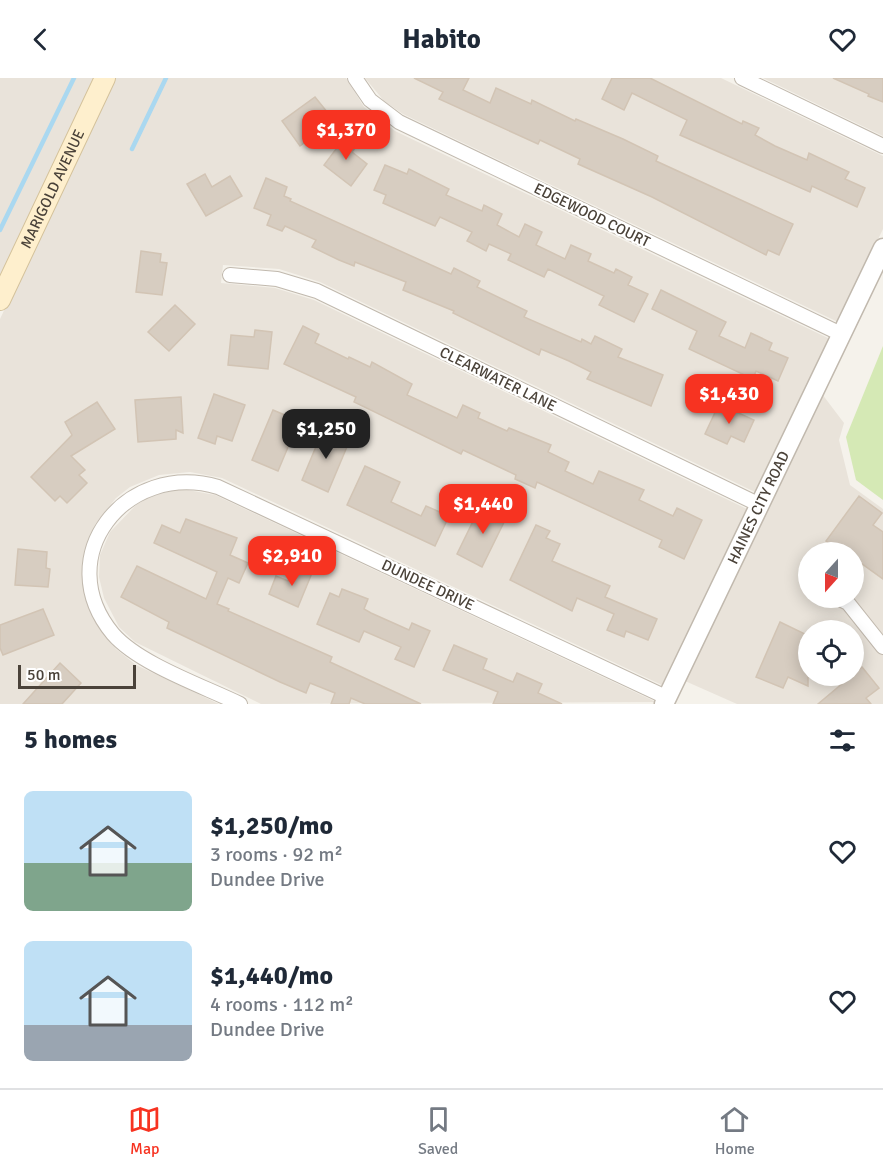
<!DOCTYPE html>
<html lang="en">
<head>
<meta charset="utf-8">
<style>
  :root { --surface:#fff; --page:#f6f6f7; --text:#1f2937; --muted:#747a83; --line:#e0e1e3; --accent:#f73321 }
  body { margin:0; font-family:Signika,sans-serif; background:var(--page); color:var(--text); height:100vh; display:flex; flex-direction:column; font-size:22px; white-space:nowrap }
  * { box-sizing:border-box; margin:0 }
  p { font-size:20px; color:var(--muted) }
  .icon { flex:none; width:33px; height:33px; fill:none; stroke:currentColor; stroke-width:2; stroke-linecap:round; stroke-linejoin:round }
  .map { position:relative; height:626px; overflow:hidden }
  .details { display:flex; flex-direction:column; background:var(--surface); flex:1 }
  .details>* { flex:none }
  .needle { width:39px; rotate:201deg }
  .fabs { position:absolute; left:798px; top:464px; display:grid; gap:12px }
  .fabs a { display:grid; place-items:center; width:66px; height:66px; border-radius:50%; background:var(--surface); box-shadow:0 3px 15px #0003; font-size:30px }
  .scale { position:absolute; left:18px; bottom:15px; width:118px; box-sizing:border-box; padding-left:6px; border:3px solid #4a4239; border-top:0; font-size:16px; line-height:21px; white-space:nowrap; color:#4a4239; -webkit-text-stroke:4px #fff; paint-order:stroke }
  .price { position:absolute; translate:-50% -51px; padding:0 14px; border-radius:12px; background:var(--accent); color:#fff; font-size:20px; line-height:39px; filter:drop-shadow(0 2px 3px #0008) }
  .price::after { content:''; position:absolute; left:50%; top:36px; width:18px; height:14px; margin-left:-9px; background:inherit; clip-path:polygon(0 0,100% 0,50% 100%) }
  .price.selected { background:#222; color:#fff }
  ul { padding:0; list-style:none }
  li { display:flex; align-items:center; gap:18px; height:150px; padding:0 24px }
  li span { display:grid; place-items:center; flex:none; width:168px; height:120px; border-radius:9px; color:#555 }
  li>.icon { margin-inline-start:auto }
  span .icon { width:72px; height:72px; fill:#fffc; stroke-width:1 }
  li b { font-size:26px }
  h2 { display:flex; justify-content:space-between; align-items:center; height:72px; padding:0 24px; font-size:26px }
  header { display:flex; justify-content:space-between; align-items:center; height:78px; padding:0 24px; background:var(--surface); font-size:27px; font-weight:700 }
  .dock { display:flex; justify-content:space-around; align-items:center; height:84px; border-top:2px solid var(--line); background:var(--surface); font-size:16px; color:var(--muted) }
  .dock a { display:grid; justify-items:center; gap:3px }
  .dock .selected { color:var(--accent) }
  .map>svg:first-child { display:block }
</style>
</head>
<body>
<header><svg class="icon" aria-label="back" viewBox="0 0 24 24"><path d="M15 5l-7 7 7 7"/></svg>Habito<svg class="icon" aria-label="heart" viewBox="0 0 24 24"><path d="M12 20l-8-8c-3-5 5-10 8-4 3-6 11-1 8 4z"/></svg></header>
<div class="map">
<svg width="883" height="626" viewBox="0 0 883 626">
  <rect width="100%" height="100%" fill="#f5f2eb"/>
  <g fill="#e9e3da" fill-rule="evenodd">
    <path d="M0 0H97L0 203Z"/>
    <path d="M115 0H346L364 29 395 53 830 261 757 415 320 204 279 191 223 187 221 205 275 210 314 222 749 432 664 608 222 400 190 394 159 397 130 409 116 420 96 445 89 460 84 474 83 502 93 540 116 571 136 587 219 626H0V241Z"/>
    <path d="M365 0H721L883 78V151L838 244 403 36 384 23Z"/>
    <path d="M763 0H883V58Z"/>
    <path d="M822 316 844 345 839 362 850 407 883 431V626H737L685 603ZM808 474H854V519H808ZM808 552H854V597H808Z"/>
    <path d="M175 412H188L215 417 656 624 261 626 135 564 119 549 104 520 99 499 100 477 110 454 137 426 149 419Z"/>
  </g>
  <path fill="#d5e9b5" d="M883 268V422L856 402 846 359Z"/>
  <g fill="none" stroke-linecap="round" stroke-linejoin="round">
    <g stroke="#aad8f0" stroke-width="4.5">
      <path d="M132 71 166 0"/>
      <path d="M0 152 74 0"/>
    </g>
  </g>
  <g fill="#d7cdc1" stroke="#d2c4b4" stroke-width="1.5">
    <path d="M414 0H469L463 12 490 25 496 10 531 26 532 22 575 43 576 41 623 61 658 78 656 83 793 146 779 177 768 172 766 177 652 119 578 86 580 81 540 62 538 66 439 21 443 14Z"/>
    <path d="M612 0H650L742 46 743 43 759 50 755 57 775 68 807 82 809 75 849 94 845 101 865 110 857 129 812 108 810 114 680 57 687 42 632 15 624 32 602 21Z"/>
    <path d="M833 0H883V24L868 18 869 16Z"/>
    <path d="M315 19 328 35 319 41 325 49 300 68 282 43Z"/>
    <path d="M348 55 360 64 352 74 367 86 351 108 324 87Z"/>
    <path d="M385 87 407 96 409 91 449 111 446 117 482 133 484 127 502 136 497 147 519 159 525 146 542 154 536 167 565 181 571 167 591 176 588 183 614 195 616 191 632 199 628 207 648 216 634 244 599 227 604 218 548 191 544 199 508 182 511 176 489 166 486 173 467 163 472 154 440 139 435 148 383 125 386 117 374 112Z"/>
    <path d="M205 96 212 109 230 98 242 118 206 138 187 106Z"/>
    <path d="M266 100 287 109 284 118 291 121 290 123 451 196 454 190 480 203 477 209 527 233 524 239 581 264 582 261 591 266 595 258 622 271 618 279 663 297 651 328 587 301 591 294 569 283 541 271 539 277 453 235 454 233 403 212 406 204 355 184 354 188 339 182 312 169 316 162 285 148 282 153 267 147 271 137 254 130Z"/>
    <path d="M141 173 161 176 160 184 167 185 162 217 136 214Z"/>
    <path d="M661 212 726 244 719 258 745 270 751 255 772 265 769 272 788 280 778 303 756 293 753 301 689 271 697 253 652 231Z"/>
    <path d="M175 227 195 246 169 273 148 254Z"/>
    <path d="M303 248 319 256 315 265 348 281 349 279 370 289 372 284 412 306 407 317 457 340 463 327 480 335 478 340 507 353 509 350 551 367 548 374 569 384 565 393 593 406 599 393 644 412 639 422 673 438 677 430 702 442 684 481 659 469 662 462 537 404 535 410 515 401 516 397 463 372 461 376 354 324 356 319 284 286Z"/>
    <path d="M255 252 272 254 268 291 228 287 231 257 254 259Z"/>
    <path d="M214 316 245 327 232 363 217 358 215 366 198 360Z"/>
    <path d="M181 319 183 355 176 352V361L138 364 135 322Z"/>
    <path d="M97 324 115 351 71 378 85 392 79 397 87 405 67 425 60 418 55 423 31 399 72 357 65 344Z"/>
    <path d="M719 326 754 342 744 364 731 358 727 366 705 356Z"/>
    <path d="M273 332 299 343 278 393 252 382Z"/>
    <path d="M325 347 339 353 336 359 349 364 328 414 302 402Z"/>
    <path d="M365 388 400 404 391 424 421 438 426 428 449 438 435 468 347 427Z"/>
    <path d="M859 418 882 435 873 447 883 454V501L854 480V474H842L826 463Z"/>
    <path d="M481 427 495 434 498 429 509 434 482 489 457 476Z"/>
    <path d="M186 441 237 460 230 477 248 485 239 505 228 500 217 526 229 531 228 533 332 579 330 584 421 626H365L351 620 349 626H331L335 615 310 605 306 615 280 604 167 550 169 544 121 519 137 488 206 521 217 494 154 465 162 447 180 455Z"/>
    <path d="M536 447 550 453 546 460 560 466 552 483 610 508 605 519 657 541 648 562 626 553 624 559 607 552 614 536 577 520 572 533 510 502Z"/>
    <path d="M18 471 47 474 46 490 50 491 48 509 15 507Z"/>
    <path d="M294 488 312 495 298 529 269 516 276 498 288 503Z"/>
    <path d="M342 511 368 521 364 531 371 535 409 552 412 545 430 553 414 589 395 581 401 569 364 553 359 564 317 546 330 515 339 519Z"/>
    <path d="M43 531 54 557 3 577 0 570V547Z"/>
    <path d="M780 544 805 556 802 562 808 565V608L788 599 783 610 756 599Z"/>
    <path d="M454 567 487 581 483 591 513 604 517 595 542 606 538 615 562 626H493L498 614 443 592Z"/>
    <path d="M60 585 81 605 62 626H23Z"/>
    <path d="M862 589 879 610 866 620 871 626H818Z"/>
  </g>
  <g fill="none" stroke-linecap="round" stroke-linejoin="round">
    <defs>
      <g id="minor">
        <path d="M355 0 370 22 399 44 841 256"/>
        <path d="M742 0 883 68"/>
        <path d="M230 197 277 201 317 213 760 427"/>
        <path d="M836 519 848 525 883 569"/>
        <path d="M240 626C203 608 139 586 113 556 49 479 126 382 218 409L668 620"/>
      </g>
      <g id="tertiary">
        <path id="s1" d="M664 626 883 170"/>
      </g>
      <g id="secondary">
        <path id="s2" d="M0 222 105 0"/>
      </g>
    </defs>
    <use href="#minor" stroke="#c1b9ae" stroke-width="16"/>
    <use href="#tertiary" stroke="#c1b9ae" stroke-width="21"/>
    <use href="#secondary" stroke="#d4c29b" stroke-width="22"/>
    <use href="#minor" stroke="#fff" stroke-width="14"/>
    <use href="#tertiary" stroke="#fff" stroke-width="18"/>
    <use href="#secondary" stroke="#feefcd" stroke-width="20"/>
  </g>
  <g text-anchor="middle" dominant-baseline="central" stroke-width="4.5" stroke-linejoin="round" paint-order="stroke">
    <g font-size="15" fill="#4a4239" stroke="#fff">
      <text stroke="none"><textPath href="#s2" startOffset="123">MARIGOLD AVENUE</textPath></text>
      <text transform="translate(592 137) rotate(26)">EDGEWOOD COURT</text>
      <text transform="translate(498 301) rotate(26)">CLEARWATER LANE</text>
      <text stroke="none"><textPath href="#s1" startOffset="218">HAINES CITY ROAD</textPath></text>
      <text transform="translate(428 507) rotate(25)">DUNDEE DRIVE</text>
    </g>
  </g>
</svg>
<div class="fabs">
<a><svg class="needle" viewBox="-14 -14 28 28"><path d="M0-13l5 13h-10z" fill="#e53935"/><path d="M0 13l5-13h-10z" fill="#747a83"/></svg></a>
<a><svg class="icon" aria-label="locate" viewBox="0 0 24 24"><circle cx="12" cy="12" r="6"/><path d="M12 2v4M12 18v4M2 12h4M18 12h4"/></svg></a>
</div>
<div class="scale">50 m</div>
<b class="price" style="left:346px;top:83px">$1,370</b>
<b class="price" style="left:729px;top:347px">$1,430</b>
<b class="price selected" style="left:326px;top:382px">$1,250</b>
<b class="price" style="left:483px;top:457px">$1,440</b>
<b class="price" style="left:292px;top:509px">$2,910</b>
</div>
<section class="details">
<h2>5 homes<svg class="icon" aria-label="filters" viewBox="0 0 24 24"><path d="M4 7h16M4 17h16"/><circle cx="9" cy="7" r="2"/><circle cx="15" cy="17" r="2"/></svg></h2>
<ul>
<li><span style="background:linear-gradient(#bfe0f5 60%,#7fa58c 0)"><svg class="icon" aria-label="home" viewBox="0 0 24 24"><path d="M3 11l9-7 9 7M6 9v11h12V9"/></svg></span><div><b>$1,250/mo</b><p>3 rooms · 92 m²</p><p>Dundee Drive</p></div><svg class="icon" aria-label="heart" viewBox="0 0 24 24"><path d="M12 20l-8-8c-3-5 5-10 8-4 3-6 11-1 8 4z"/></svg></li>
<li><span style="background:linear-gradient(#bfe0f5 70%,#9aa5b1 0)"><svg class="icon" aria-label="home" viewBox="0 0 24 24"><path d="M3 11l9-7 9 7M6 9v11h12V9"/></svg></span><div><b>$1,440/mo</b><p>4 rooms · 112 m²</p><p>Dundee Drive</p></div><svg class="icon" aria-label="heart" viewBox="0 0 24 24"><path d="M12 20l-8-8c-3-5 5-10 8-4 3-6 11-1 8 4z"/></svg></li>
</ul>
</section>
<nav class="dock">
<a class="selected"><svg class="icon" aria-label="map" viewBox="0 0 24 24"><path d="M3 6l6-2 6 2 6-2v14l-6 2-6-2-6 2zM9 4v14M15 6v14"/></svg>Map</a>
<a><svg class="icon" aria-label="saved" viewBox="0 0 24 24"><path d="M7 4h10v16l-5-4-5 4z"/></svg>Saved</a>
<a><svg class="icon" aria-label="home" viewBox="0 0 24 24"><path d="M3 11l9-7 9 7M6 9v11h12V9"/></svg>Home</a>
</nav>
</body>
</html>
